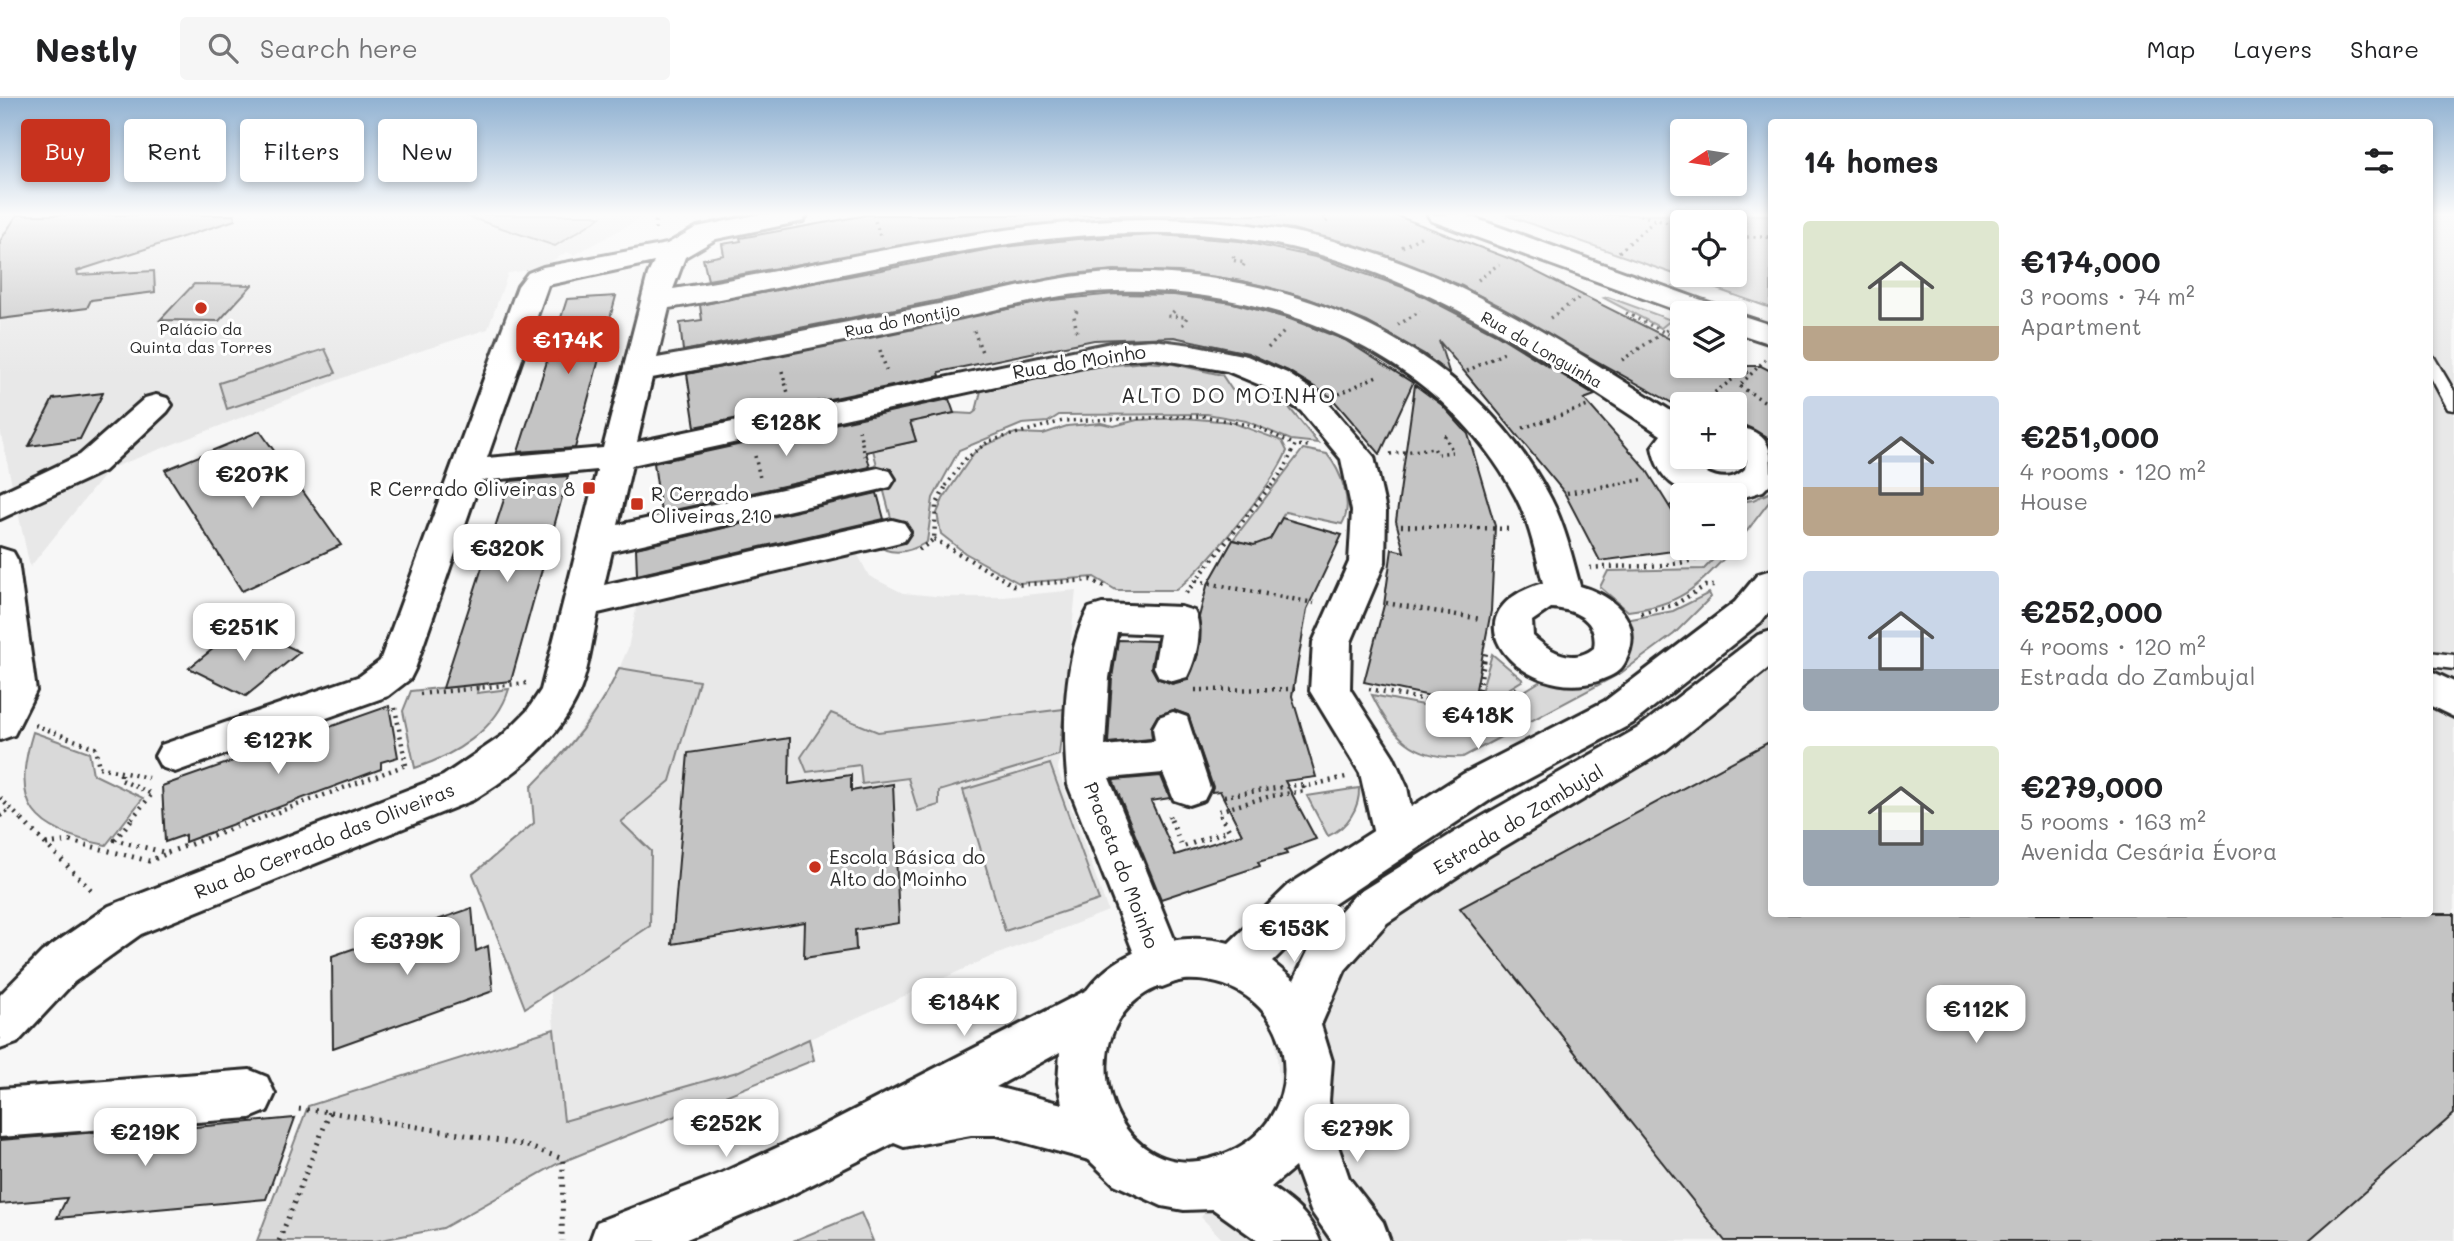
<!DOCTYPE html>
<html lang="en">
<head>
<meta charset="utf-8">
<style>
  :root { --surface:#fff; --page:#f6f6f6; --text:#202124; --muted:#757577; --line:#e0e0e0; --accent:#c8321e }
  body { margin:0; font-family:Mali,sans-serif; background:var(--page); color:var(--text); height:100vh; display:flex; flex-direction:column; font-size:26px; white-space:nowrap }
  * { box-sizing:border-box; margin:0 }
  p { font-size:23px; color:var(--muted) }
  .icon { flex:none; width:38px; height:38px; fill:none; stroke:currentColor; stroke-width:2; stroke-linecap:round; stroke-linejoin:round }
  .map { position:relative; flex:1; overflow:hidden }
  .drawer { position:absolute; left:1768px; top:21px; width:665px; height:798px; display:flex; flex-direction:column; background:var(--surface); border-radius:7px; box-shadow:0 4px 10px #0003 }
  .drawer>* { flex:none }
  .banner { position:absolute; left:21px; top:21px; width:665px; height:63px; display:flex; gap:14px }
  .needle { width:46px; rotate:258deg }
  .fabs { position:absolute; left:1670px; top:21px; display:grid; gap:14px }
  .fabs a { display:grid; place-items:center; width:77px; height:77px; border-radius:7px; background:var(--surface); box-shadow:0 4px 10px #0003; font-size:35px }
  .price { position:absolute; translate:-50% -60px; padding:0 16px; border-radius:14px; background:#fff; color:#222; font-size:23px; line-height:46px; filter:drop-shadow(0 2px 4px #0008) }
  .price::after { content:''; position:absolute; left:50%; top:42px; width:21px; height:16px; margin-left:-10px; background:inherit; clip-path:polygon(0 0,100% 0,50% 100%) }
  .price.current { background:var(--accent); color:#fff }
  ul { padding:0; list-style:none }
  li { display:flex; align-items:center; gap:21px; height:175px; padding:0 35px }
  li span { display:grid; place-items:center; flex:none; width:196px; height:140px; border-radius:7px; color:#555 }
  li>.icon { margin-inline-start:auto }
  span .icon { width:84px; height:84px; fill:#fffc; stroke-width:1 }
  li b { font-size:30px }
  h2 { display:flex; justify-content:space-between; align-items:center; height:84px; padding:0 35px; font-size:30px }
  .tag { padding:0 24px; border-radius:7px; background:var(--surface); box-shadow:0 4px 10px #0003; font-size:24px; line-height:63px }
  .tag.current { background:var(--accent); color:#fff }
  header { display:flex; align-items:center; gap:42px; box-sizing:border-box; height:98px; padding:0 35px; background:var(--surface); border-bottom:2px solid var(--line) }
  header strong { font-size:33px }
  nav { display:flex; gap:38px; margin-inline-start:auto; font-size:24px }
  .search { width:490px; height:63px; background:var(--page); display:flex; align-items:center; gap:18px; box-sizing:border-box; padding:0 24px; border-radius:7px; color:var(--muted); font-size:26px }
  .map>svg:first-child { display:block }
</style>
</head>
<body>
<header>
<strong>Nestly</strong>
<div class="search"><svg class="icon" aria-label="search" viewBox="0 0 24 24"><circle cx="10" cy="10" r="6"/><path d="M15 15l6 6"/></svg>Search here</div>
<nav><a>Map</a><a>Layers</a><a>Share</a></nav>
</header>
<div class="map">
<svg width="2454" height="1143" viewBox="0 0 2454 1143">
  <rect width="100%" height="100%" fill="#f7f7f7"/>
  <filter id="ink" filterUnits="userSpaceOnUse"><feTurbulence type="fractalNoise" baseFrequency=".0143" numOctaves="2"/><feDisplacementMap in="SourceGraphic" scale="14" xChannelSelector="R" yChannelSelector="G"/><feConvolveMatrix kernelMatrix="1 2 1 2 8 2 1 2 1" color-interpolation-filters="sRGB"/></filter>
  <g filter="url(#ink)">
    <g fill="#e8e8e8">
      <path d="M0 117H647L574 157 567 154 543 168 546 170 508 175 488 231 371 269 109 371 30 469 0 332Z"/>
      <path d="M2429 117H2454V1143H1224L1201 1119 1283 1023 1272 906 1331 815 1620 639 1723 560 1771 510V816H2429Z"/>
      <path d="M856 453 869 478 903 495 946 499H1003L1076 492 1058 672 1108 813 988 860 737 974 563 1023 531 689 553 667 613 585 628 550 637 507Z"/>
    </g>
    <g fill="#d9d9d9" stroke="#828282" stroke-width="2" fill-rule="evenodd">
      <path d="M463 117H595L601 119 555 148Z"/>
      <path d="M1506 117H1771V210ZM1682 124H1734V177H1682Z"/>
      <path d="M1608 199 1671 222 1661 230 1604 200Z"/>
      <path d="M325 251 336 275 227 311 219 285Z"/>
      <path d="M1144 264 1173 266 1222 277 1232 292 1243 297 1287 307 1318 345 1291 342 1246 323 1207 316 1059 317 1048 324 1022 326 959 352 933 400 927 444C910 454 891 460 875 445L895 435 873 352 916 343 910 324 954 315 972 316 976 313 981 293 1079 271Z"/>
      <path d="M1185 320 1231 324 1282 343 1287 353C1273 387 1205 469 1176 492H1116L1094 479 1019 485 965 455 941 436 937 415 943 401 974 355 983 348 1015 335 1043 336 1067 328 1101 325 1114 328 1137 322Z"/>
      <path d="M1303 351 1327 356C1341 373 1354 406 1342 426L1285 414 1266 450 1233 442Z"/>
      <path d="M1771 394 1769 404 1734 450 1739 422 1734 405 1753 402Z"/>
      <path d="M1724 450H1734C1698 488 1683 507 1628 513L1600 489 1608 473 1704 471Z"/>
      <path d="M1709 495 1711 499 1674 536 1621 575 1463 659C1414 662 1392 638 1372 597L1482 619 1544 581 1566 585 1627 557 1632 546 1626 522 1673 513Z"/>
      <path d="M1492 556 1523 582 1487 604H1478Z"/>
      <path d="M619 570 699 583 670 683 621 724 651 753 650 828 525 910 473 776 534 725 531 689C564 656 601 614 619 570Z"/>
      <path d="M479 586 477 595 509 591C497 632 453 658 415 670L403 613 411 593Z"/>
      <path d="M1064 611 1059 657 939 693V707L918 713 908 680 862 686 860 667 807 674 801 659 831 615 878 634Z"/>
      <path d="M33 634 89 654 93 676 143 700 106 747C33 732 10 709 33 634Z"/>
      <path d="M1050 666 1099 802 1005 833 963 692Z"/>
      <path d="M1359 690C1360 710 1347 730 1328 738L1307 698Z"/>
      <path d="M554 931 564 1023 737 974 809 941 814 962 557 1066 443 1130 376 1143H257L308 1008Z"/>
      <path d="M861 1115 873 1143H793Z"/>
    </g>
    <g fill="#c4c4c4" stroke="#2b2b2b" stroke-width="2">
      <path d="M17 117H234L235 122 77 173 78 177 154 173 155 194 91 202 87 210 0 221V143Z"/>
      <path d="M867 117H1395L1513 162 1682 247V268H1761L1771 273V342L1734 322V306H1674L1462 188 1383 156 1293 131 1204 120 1116 119 1027 127 708 182 703 161 724 157 722 146 741 143 740 140Z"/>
      <path d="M1159 137 1240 143 1320 160 1411 192 1496 236 1595 297 1584 301 1646 371 1682 429V450H1695L1600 463 1564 394 1439 243 1450 277 1424 256 1367 224 1307 200 1243 183 1179 174 1114 172 1072 176 683 253 680 225 702 222 700 207 995 150 1077 141Z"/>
      <path d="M194 186 252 187 219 223 160 222Z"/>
      <path d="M1115 196 1174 197 1233 205 1290 221 1345 242 1413 285 1380 356 1331 299 1288 273 1248 255 1174 239 1094 242 939 274 940 278 695 329 687 276 1052 202Z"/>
      <path d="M616 198 575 350 518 354 567 201Z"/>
      <path d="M1415 287 1442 307 1468 336 1495 428 1491 513 1473 607 1364 584 1384 507 1392 451 1404 454 1396 423Z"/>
      <path d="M103 295 80 341 29 348 53 301Z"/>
      <path d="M949 301 954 315 910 324 916 343 866 354 870 369 661 415 654 365Z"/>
      <path d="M260 333 341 447 242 493 165 372Z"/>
      <path d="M568 378 511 583 443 590 510 383Z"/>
      <path d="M877 395 884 421 637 477 636 450Z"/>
      <path d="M1282 420 1342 437 1307 511 1292 598 1316 679 1285 683 1316 741 1285 752 1287 756 1258 764 1260 768 1161 801 1113 682 1161 678 1170 700 1151 703 1175 757 1242 736 1220 693 1211 694 1213 689 1188 617 1174 612 1158 617 1151 629 1152 641 1108 645 1112 580 1118 542 1156 543 1151 569 1157 580 1172 586 1188 582 1198 556 1199 519 1207 488 1233 442 1254 447 1270 441Z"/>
      <path d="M229 538 254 549 268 539 300 554 246 598 189 570Z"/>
      <path d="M389 608 398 659 381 664V671L185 744V737L165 744 162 688Z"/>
      <path d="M790 640 789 686 851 677V693L893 686 899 825 855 832 856 852 804 860 805 824 672 846 688 655Z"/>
      <path d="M1771 643V816H2454V1016L2308 1143H1725L1460 810Z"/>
      <path d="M472 810 476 853 488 848 493 893 333 950 332 858Z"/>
      <path d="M295 1020 266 1101 57 1120 67 1100 0 1106V1042L98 1034 96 1038Z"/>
    </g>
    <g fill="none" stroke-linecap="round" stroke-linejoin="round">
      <defs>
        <g id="lane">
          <path d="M2429 257 2434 259 2454 293V312L2448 311 2429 276Z"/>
          <path d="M2429 554 2454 557V571L2429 568Z"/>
        </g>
        <g id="street">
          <path d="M756 117H807L803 123 716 141 685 159 673 191C913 154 1142 74 1382 158 1490 195 1586 260 1682 320V359H1687L1688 363C1705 376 1727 389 1745 371L1747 362 1734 351V327C1773 337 1771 349 1771 385L1763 393 1735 402 1734 397C1693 397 1661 396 1652 349L1661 337C1554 267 1446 192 1321 157 1108 96 880 176 669 210L657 260C754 243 852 223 949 204 1003 193 1058 177 1114 175 1285 169 1470 243 1551 401 1565 428 1572 459 1580 488 1617 499 1646 526 1624 566 1618 576 1608 579 1598 583 1525 606 1439 516 1543 485 1536 457 1530 426 1516 399 1440 255 1272 188 1115 193 1058 194 1003 211 948 222 850 242 751 262 652 280L637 344 1111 245 1153 242 1192 247 1247 258 1287 275 1323 299 1374 359 1386 413 1385 464 1351 544 1350 591 1393 658 1407 689 1417 741 1411 754 1396 759 1381 754 1375 741 1360 675 1310 593 1313 544 1349 464 1352 413 1341 361 1301 313 1265 289 1227 273 1153 260 1111 263 632 367 618 427 878 370 890 373 895 381 890 389 878 392 612 453 604 487 892 422 904 425 910 434 904 443 892 446 598 515C592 540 589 571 579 595 558 643 517 675 473 702L141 836 74 884 17 945 0 951V897L42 854 109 808 443 678 502 638 527 613 541 592 597 372 480 383 415 571 410 581 388 598 175 674 161 669 155 658 161 647 360 578 380 563 518 188 528 175 543 169 667 146 697 129ZM654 164 648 176 603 350 487 360 548 187ZM1551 510C1575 511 1599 522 1594 550 1573 567 1550 554 1533 538L1532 523Z"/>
          <path d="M1428 117H1466L1721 209 1726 215H1684L1432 123Z"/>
          <path d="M1733 215H1734L1771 227V246L1734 234Z"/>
          <path d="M156 297 167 300 172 307 167 314 104 373 0 421V395L80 357 145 300Z"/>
          <path d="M0 450 13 454 18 463 36 593 14 637 0 642Z"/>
          <path d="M1102 506 1181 509 1194 513C1204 530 1196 562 1187 579L1173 583 1159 579 1154 569 1160 536 1117 534 1109 580 1105 648 1155 643 1153 630 1159 619 1173 614 1187 619 1210 690 1204 702 1189 707 1174 702 1163 675 1109 680 1185 868 1178 883 1162 889 1146 883 1139 868 1068 687C1062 637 1063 556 1089 510Z"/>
          <path d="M2429 572 2454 584V619L2429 607Z"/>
          <path d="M250 972 267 979 275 996 267 1013 250 1020 0 1039V991Z"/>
        </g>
        <path id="secondary" d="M1771 472V511L1761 524 1633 625 1493 700 1322 814 1272 864 1294 882 1312 845 1355 797 1455 734 1638 630 1758 537 1771 533V568L1666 652 1485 760 1387 825 1345 872 1321 927 1332 963 1329 1003 1337 1045 1349 1080 1383 1124 1390 1143H1332L1311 1113 1295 1069 1271 1089C1294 1105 1309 1116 1320 1143H1258L1213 1111 1184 1112 1162 1108 1114 1086 1089 1062 997 1037H971L904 1049 894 1045 789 1098 682 1143H590L597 1124 722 1075 813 1033 1087 892C1119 850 1179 832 1229 845L1290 786 1463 676 1605 603 1735 504 1758 476ZM1184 882C1300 876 1325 1032 1209 1061 1101 1088 1057 901 1184 882ZM1060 954 1058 985 1062 1006 996 989Z"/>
      </defs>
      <use href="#lane" stroke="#2b2b2b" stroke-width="5"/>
      <use href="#street" stroke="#2b2b2b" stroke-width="6"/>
      <use href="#secondary" stroke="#2b2b2b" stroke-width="6"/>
      <g stroke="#2b2b2b" stroke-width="3.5" stroke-dasharray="2 4.5" stroke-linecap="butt">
        <path d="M873 117 880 138"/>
        <path d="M1317 117 1328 122 1325 125"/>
        <path d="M1327 117H1332"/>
        <path d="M1640 117 1682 129"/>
        <path d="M655 131 656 117"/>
        <path d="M1734 139H1771"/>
        <path d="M1402 149 1424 137"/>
        <path d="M1619 154 1655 122"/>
        <path d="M1234 158 1232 162 1245 165 1243 168"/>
        <path d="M1478 182 1499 166"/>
        <path d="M1077 213 1074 218 1077 235"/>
        <path d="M1174 213 1169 218 1187 219 1182 228"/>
        <path d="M1626 215 1682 243"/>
        <path d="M1550 220 1583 197"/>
        <path d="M1398 227 1420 213"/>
        <path d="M974 233 982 254"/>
        <path d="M1268 250 1284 234"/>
        <path d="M880 252 887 274"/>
        <path d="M1622 262 1673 228"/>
        <path d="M1729 268 1743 275"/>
        <path d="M782 273 788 295"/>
        <path d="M1467 273 1504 255"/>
        <path d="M1339 296 1379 277"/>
        <path d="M1764 303 1739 288 1765 262"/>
        <path d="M1699 306 1744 273 1749 275"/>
        <path d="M1523 330 1588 308"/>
        <path d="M859 332 865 358"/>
        <path d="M1390 356 1434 350 1437 356 1453 354 1445 338 1449 337"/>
        <path d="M755 358 760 380"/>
        <path d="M946 388 964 362 989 343 1063 323 1202 318 1258 329 1295 347"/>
        <path d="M1271 388 1285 370 1295 347 1309 348"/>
        <path d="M1608 388 1645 381"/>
      </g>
      <g stroke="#2b2b2b" stroke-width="4.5" stroke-dasharray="2 5" stroke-linecap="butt">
        <path d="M1567 395 1618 386"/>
        <path d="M1671 406 1682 423"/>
        <path d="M1401 428 1511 431"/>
        <path d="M934 441 1013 487 1091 482 1104 488"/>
        <path d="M1697 450 1703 458"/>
        <path d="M919 452 934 441 936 408 947 386"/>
        <path d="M1590 470C1630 466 1685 474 1719 450"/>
        <path d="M1196 483 1314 505"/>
        <path d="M1186 495 1272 386"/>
        <path d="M1386 505 1481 521"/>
        <path d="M1641 515 1674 507 1705 488H1717"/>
        <path d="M1369 591 1479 612 1491 608 1520 588"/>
        <path d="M1195 592 1295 591"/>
        <path d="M420 596 526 585"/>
        <path d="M395 610 406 667"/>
        <path d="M1479 612 1476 604 1486 555"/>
        <path d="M35 627 95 650 99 669 148 680"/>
        <path d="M121 676V682L152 696 129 724"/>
        <path d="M1224 698 1303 686 1304 689"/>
        <path d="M0 700 24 724"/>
        <path d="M0 718 11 711"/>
        <path d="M1169 718 1172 724"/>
        <path d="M251 724 406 667"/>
        <path d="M1225 724 1218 713 1271 698 1305 693 1304 689 1346 679"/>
      </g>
      <g stroke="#2b2b2b" stroke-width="5" stroke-dasharray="2 6" stroke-linecap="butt">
        <path d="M22 722 95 796"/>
        <path d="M131 722 115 742 167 755 255 722"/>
        <path d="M1171 722 1182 749 1229 732 1223 722"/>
        <path d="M46 746 70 743 149 763 166 756"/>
        <path d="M330 1014 524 1047 563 1061 562 1143"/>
        <path d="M279 1143 330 1014 297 1011"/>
      </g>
      <use href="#lane" fill="#fff" fill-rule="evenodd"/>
      <use href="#street" fill="#fff" fill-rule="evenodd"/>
      <use href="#secondary" fill="#fff" fill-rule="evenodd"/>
    </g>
  </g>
  <linearGradient id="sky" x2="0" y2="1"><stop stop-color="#91b2d2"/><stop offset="0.42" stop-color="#fbfbfb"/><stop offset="1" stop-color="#fbfbfb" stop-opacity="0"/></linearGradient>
  <rect width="2454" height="277" fill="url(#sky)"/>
  <g fill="#c8321e" stroke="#fff" stroke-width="2.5">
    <circle cx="201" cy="210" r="7"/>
    <rect x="582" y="383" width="14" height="14" rx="3.5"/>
    <rect x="630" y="399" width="14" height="14" rx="3.5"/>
    <circle cx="815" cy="769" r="7"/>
  </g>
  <g text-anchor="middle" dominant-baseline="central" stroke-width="6" stroke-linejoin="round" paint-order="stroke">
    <g font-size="16" fill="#2b2b2b" stroke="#fff">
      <text transform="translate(902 222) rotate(-11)">Rua do Montijo</text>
      <text transform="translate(1542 251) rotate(30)">Rua da Longuinha</text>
    </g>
    <g font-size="16" fill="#2b2b2b" stroke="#fff">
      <text x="201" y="230">Palácio da<tspan x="201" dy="18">Quinta das Torres</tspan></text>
    </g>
    <g font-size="19" fill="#2b2b2b" stroke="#fff">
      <text transform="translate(1079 263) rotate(-9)">Rua do Moinho</text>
      <text transform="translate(1518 721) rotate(-31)">Estrada do Zambujal</text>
      <text transform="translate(324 742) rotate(-22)">Rua do Cerrado das Oliveiras</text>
      <text transform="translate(1122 767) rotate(69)">Praceta do Moinho</text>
    </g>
    <g font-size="19" fill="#2b2b2b" stroke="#fff" text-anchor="start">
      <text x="575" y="390" text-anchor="end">R Cerrado Oliveiras 8</text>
      <text x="651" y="395">R Cerrado<tspan x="651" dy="22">Oliveiras 210</tspan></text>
      <text x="829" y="758">Escola Básica do<tspan x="829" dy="22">Alto do Moinho</tspan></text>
    </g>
    <g font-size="21" letter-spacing="2" fill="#2b2b2b" stroke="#fff">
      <text x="1229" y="296">ALTO DO MOINHO</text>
    </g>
  </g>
</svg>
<div class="fabs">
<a><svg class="needle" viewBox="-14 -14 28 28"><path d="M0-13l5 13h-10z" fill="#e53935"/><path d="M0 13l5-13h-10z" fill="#757577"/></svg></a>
<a><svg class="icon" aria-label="locate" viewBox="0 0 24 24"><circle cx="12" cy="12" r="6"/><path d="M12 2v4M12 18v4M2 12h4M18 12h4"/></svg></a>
<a><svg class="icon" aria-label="layers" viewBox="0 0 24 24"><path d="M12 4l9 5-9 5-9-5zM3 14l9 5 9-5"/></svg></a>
<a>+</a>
<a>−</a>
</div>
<b class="price current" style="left:568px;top:278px">€174K</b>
<b class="price" style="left:786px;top:360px">€128K</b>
<b class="price" style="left:252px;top:412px">€207K</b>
<b class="price" style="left:507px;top:486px">€320K</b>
<b class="price" style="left:244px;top:565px">€251K</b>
<b class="price" style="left:1478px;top:653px">€418K</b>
<b class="price" style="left:278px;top:678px">€127K</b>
<b class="price" style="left:1294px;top:866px">€153K</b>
<b class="price" style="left:407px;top:879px">€379K</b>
<b class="price" style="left:964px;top:940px">€184K</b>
<b class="price" style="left:1976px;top:947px">€112K</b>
<b class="price" style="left:726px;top:1061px">€252K</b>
<b class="price" style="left:1357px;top:1066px">€279K</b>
<b class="price" style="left:145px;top:1070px">€219K</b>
<div class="banner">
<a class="tag current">Buy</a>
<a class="tag">Rent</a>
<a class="tag">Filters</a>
<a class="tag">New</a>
</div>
<section class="drawer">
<h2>14 homes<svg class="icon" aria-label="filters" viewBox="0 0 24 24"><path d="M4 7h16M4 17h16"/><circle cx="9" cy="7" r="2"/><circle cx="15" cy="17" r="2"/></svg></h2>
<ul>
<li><span style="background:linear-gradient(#dfe7d0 75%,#b9a48a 0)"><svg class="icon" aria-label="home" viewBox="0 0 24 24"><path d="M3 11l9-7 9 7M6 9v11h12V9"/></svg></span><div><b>€174,000</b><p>3 rooms · 74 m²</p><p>Apartment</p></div></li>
<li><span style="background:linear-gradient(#c9d6e8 65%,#b9a48a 0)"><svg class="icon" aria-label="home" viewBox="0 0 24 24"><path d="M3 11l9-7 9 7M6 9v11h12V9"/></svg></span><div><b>€251,000</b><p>4 rooms · 120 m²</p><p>House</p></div></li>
<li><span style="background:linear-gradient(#c9d6e8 70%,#9aa5b1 0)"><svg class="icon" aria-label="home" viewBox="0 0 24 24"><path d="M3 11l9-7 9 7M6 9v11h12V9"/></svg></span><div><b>€252,000</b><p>4 rooms · 120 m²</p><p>Estrada do Zambujal</p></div></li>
<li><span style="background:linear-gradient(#dfe7d0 60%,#9aa5b1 0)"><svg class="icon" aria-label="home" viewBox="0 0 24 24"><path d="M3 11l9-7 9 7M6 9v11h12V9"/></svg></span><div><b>€279,000</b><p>5 rooms · 163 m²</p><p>Avenida Cesária Évora</p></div></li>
</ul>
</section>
</div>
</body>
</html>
